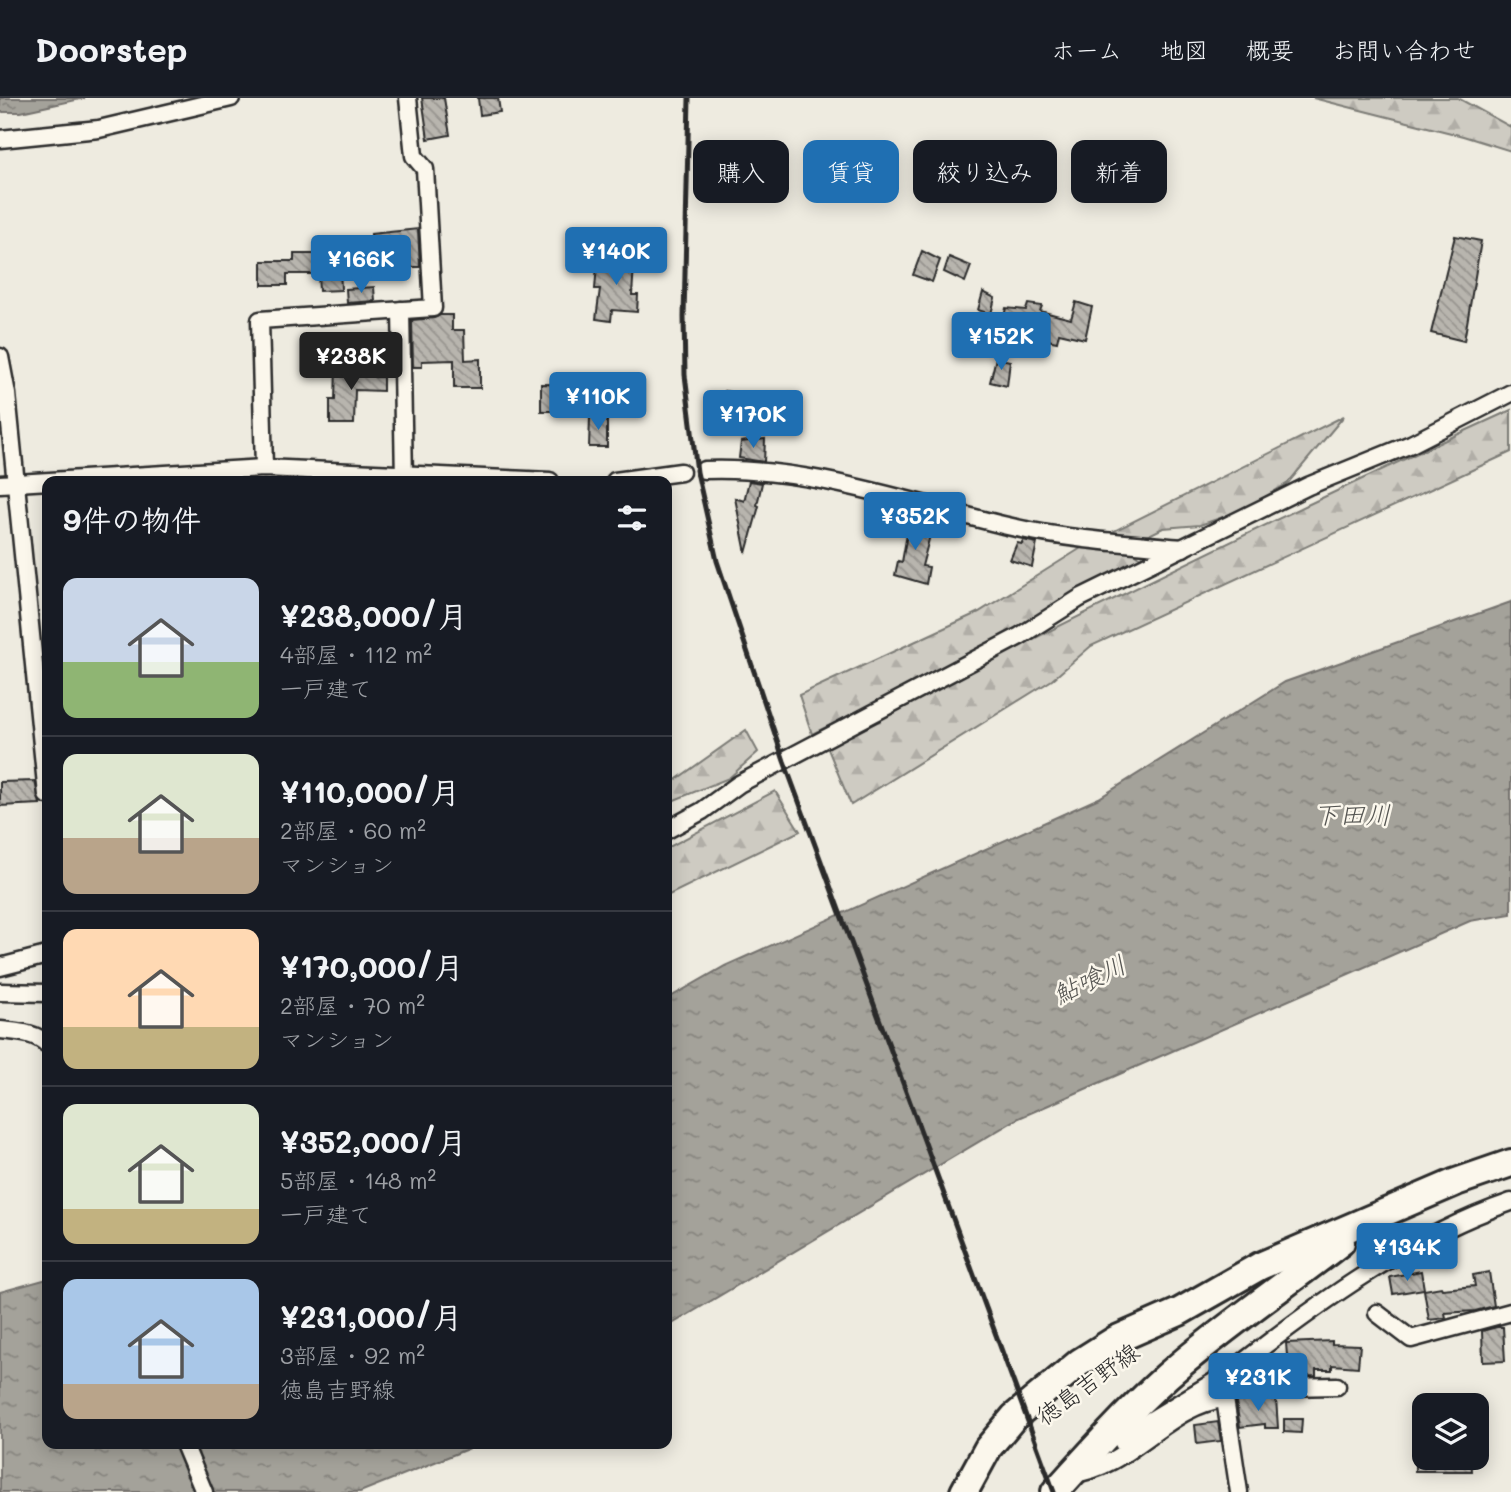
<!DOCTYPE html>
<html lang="ja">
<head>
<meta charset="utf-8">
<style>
  :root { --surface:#171b24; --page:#242831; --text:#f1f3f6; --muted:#9ea1a6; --line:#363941; --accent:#1f6fb2 }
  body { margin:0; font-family:Mali,"Klee One",sans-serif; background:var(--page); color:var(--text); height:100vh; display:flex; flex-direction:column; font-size:26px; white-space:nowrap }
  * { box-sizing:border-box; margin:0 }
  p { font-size:23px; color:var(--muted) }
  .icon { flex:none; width:38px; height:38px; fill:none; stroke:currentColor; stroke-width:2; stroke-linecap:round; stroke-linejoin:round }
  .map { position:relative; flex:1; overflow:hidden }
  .details { position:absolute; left:42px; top:378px; width:630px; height:973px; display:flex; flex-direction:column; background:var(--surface); border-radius:14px; box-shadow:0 4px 18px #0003 }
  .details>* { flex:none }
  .top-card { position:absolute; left:693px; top:42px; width:665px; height:63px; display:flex; gap:14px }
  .controls { position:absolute; left:1412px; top:1295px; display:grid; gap:14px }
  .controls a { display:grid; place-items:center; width:77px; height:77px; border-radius:14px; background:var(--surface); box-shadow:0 4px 18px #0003; font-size:35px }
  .price { position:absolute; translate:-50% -60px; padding:0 16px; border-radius:7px; background:var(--accent); color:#fff; font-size:23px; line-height:46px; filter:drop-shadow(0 2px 4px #0008) }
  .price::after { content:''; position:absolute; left:50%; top:42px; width:21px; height:16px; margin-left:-10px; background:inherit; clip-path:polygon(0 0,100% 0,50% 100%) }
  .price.on { background:#222; color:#fff }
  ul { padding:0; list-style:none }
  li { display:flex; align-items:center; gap:21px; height:175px; padding:0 21px }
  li+li { border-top:2px solid var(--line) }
  li span { display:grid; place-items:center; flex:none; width:196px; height:140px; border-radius:14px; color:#555 }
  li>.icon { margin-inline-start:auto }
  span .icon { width:84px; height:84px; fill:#fffc; stroke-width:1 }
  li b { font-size:30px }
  h2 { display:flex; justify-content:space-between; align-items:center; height:84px; padding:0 21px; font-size:30px }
  .pill { padding:0 24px; border-radius:14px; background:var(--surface); box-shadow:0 4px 18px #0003; font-size:24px; line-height:63px }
  .pill.on { background:var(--accent); color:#fff }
  header { display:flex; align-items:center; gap:42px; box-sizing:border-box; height:98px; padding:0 35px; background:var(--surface); border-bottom:2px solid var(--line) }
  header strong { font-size:33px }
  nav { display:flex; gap:38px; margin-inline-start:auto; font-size:24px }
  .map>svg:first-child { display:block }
</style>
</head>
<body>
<header>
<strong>Doorstep</strong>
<nav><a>ホーム</a><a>地図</a><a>概要</a><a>お問い合わせ</a></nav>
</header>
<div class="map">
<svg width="1511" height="1394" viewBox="0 0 1511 1394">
  <defs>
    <pattern id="forest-firs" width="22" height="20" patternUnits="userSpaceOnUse" patternTransform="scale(1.75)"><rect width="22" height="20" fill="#cecbc2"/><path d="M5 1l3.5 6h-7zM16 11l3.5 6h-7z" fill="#b1aea7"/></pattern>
    <pattern id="water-ripples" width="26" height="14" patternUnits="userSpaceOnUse" patternTransform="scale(1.75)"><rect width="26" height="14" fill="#a4a29a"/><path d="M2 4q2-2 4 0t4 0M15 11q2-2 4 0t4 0" fill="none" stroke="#86847e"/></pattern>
    <pattern id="building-back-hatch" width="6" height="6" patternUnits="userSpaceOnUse" patternTransform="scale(1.75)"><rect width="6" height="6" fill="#b8b5ae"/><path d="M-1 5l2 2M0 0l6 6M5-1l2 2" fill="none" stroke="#96938e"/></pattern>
  </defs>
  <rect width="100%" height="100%" fill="#eeebe0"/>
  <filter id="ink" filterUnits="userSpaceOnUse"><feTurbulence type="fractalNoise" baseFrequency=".0143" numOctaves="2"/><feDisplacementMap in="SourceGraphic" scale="14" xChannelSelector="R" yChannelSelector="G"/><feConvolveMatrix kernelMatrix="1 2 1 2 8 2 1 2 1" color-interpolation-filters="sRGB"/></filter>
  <g filter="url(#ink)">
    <g fill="url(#forest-firs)" stroke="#7c7b76" stroke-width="2">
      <path d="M1313 0H1458L1511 29V53L1463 38Z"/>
      <path d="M1511 312V354L1091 548 1052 582 851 707 826 646C1052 530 1280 417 1511 312Z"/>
      <path d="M1344 318 1288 385 1243 412 1200 427 1163 430 1127 448 1142 461 971 558 812 636 799 597 979 514 1086 447Z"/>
      <path d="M746 632 758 654 729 680 667 705V688Z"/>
      <path d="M775 693 800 733 667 798V750Z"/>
    </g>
    <g fill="url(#water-ripples)" stroke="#74726e" stroke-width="2">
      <path d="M0 0H85L21 14H0Z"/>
      <path d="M1511 504V816L1470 823 1019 1020 667 1229V901L725 868 1099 700 1285 584Z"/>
      <path d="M47 1181V1346H480L360 1394H0V1194Z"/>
    </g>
    <g fill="url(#building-back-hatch)" stroke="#2b2b2b" stroke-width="2">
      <path d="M422 0H444L450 37 428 41Z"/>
      <path d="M478 0H498L500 14 480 17Z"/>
      <path d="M418 131 420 169H403V165L373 166V163L340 166 341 192 319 193 318 176H287V187H262V163H294V156H318V153L347 152 346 142 371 141V136Z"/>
      <path d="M1455 138 1481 143 1464 243 1431 235Z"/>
      <path d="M621 151 635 152 632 197H638L637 214 612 212 611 223 596 221 600 191H595L597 167 621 169Z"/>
      <path d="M922 153 940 162 932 184 913 177Z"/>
      <path d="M949 159 971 168 965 184 944 174Z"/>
      <path d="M374 189 375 203 347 205 346 191Z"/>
      <path d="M983 194 995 200 991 216 978 212Z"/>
      <path d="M1076 204 1092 209 1085 241 1059 235 1057 244 1018 236 1017 241 1000 235 1006 210 1026 212 1028 206 1042 208 1040 213 1071 221Z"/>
      <path d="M440 217H452V232H464L465 262 480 261V290H454V262L422 263V269H413L412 222 434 220Z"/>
      <path d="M996 260 1010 263 1007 288 990 284Z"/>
      <path d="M336 270H375V279H383V293L355 292 354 326H330V302H335Z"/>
      <path d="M541 286 599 287 598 309 556 308V313H541Z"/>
      <path d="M725 293 760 300 761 295 780 298 773 331 766 330V334L718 320Z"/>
      <path d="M590 319H607V349H589Z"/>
      <path d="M765 341 764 364 739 360 741 344Z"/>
      <path d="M749 383 762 385 757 407 759 408 746 455 735 400 744 403Z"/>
      <path d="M910 419 933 426 922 468 929 469 926 486 895 477 898 463 902 464Z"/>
      <path d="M1023 442 1037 445 1032 469 1010 462 1017 445 1022 446Z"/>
      <path d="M35 683 40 706 0 708V684Z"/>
      <path d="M1421 1173 1424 1191 1393 1196 1390 1179Z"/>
      <path d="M1489 1174 1494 1208 1475 1213 1445 1215 1446 1220 1429 1222 1424 1192 1441 1189 1442 1191 1475 1188 1473 1177Z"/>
      <path d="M1497 1229H1503L1505 1263 1483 1264 1482 1233Z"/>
      <path d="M1332 1243V1246L1360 1247 1358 1269 1332 1267V1272H1316V1278L1254 1279 1253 1270 1257 1266H1269V1258H1287L1286 1245Z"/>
      <path d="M1256 1300H1276L1278 1330H1265V1326L1240 1329 1236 1304Z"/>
      <path d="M1284 1321H1302L1301 1335 1284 1334Z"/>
      <path d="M1218 1324 1221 1343 1197 1346 1195 1327Z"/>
      <path d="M1415 1360H1471L1472 1373H1415Z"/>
    </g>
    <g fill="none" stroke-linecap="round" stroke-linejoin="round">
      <defs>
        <g id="minor">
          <path d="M0 41 99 31 231 0"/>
          <path d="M401 212 404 383"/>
          <path d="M0 259 7 296 47 697"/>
          <path d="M264 370 260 222 433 210 425 71 414 58 408 0"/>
          <path d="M704 372C805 368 905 403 1003 427 1062 441 1122 445 1183 450"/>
          <path d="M615 383 681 374"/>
          <path d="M0 386 264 370 550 383"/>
          <path d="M667 732 702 713 739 686 1020 538 1080 500 1308 388 1411 346 1511 295"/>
          <path d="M0 869 47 857"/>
          <path d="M0 894 47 895"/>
          <path d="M0 932C16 934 35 934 47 946"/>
          <path d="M1377 1215 1411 1241 1511 1214"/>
          <path d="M1231 1290 1337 1288"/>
          <path d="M1123 1345 1151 1322 1233 1272"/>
          <path d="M184 1346 204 1394"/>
          <path d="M1072 1376C1129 1371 1169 1306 1225 1301"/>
          <path d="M1239 1394 1225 1301 1231 1294 1233 1272C1317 1206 1409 1139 1511 1104"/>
        </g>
        <g id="primary">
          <path d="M964 1394 988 1350 1014 1319 1080 1264 1115 1242 1179 1214 1260 1168 1456 1084 1511 1065"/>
          <path d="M1055 1394C1091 1354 1127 1314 1167 1278 1222 1230 1283 1189 1341 1144"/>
        </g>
      </defs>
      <use href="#minor" stroke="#2b2b2b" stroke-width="21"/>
      <use href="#primary" stroke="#2b2b2b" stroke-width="32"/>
      <use href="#minor" stroke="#fbf7ec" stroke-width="16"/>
      <use href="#primary" stroke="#fbf7ec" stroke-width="26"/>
      <path stroke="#2b2b2b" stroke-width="5" d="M689 0 684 219 685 277 697 374 717 463 784 663 1054 1394"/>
    </g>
  </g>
  <g text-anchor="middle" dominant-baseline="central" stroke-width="5" stroke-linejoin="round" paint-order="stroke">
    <g font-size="24" fill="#2b2b2b" stroke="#fbf7ec">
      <text transform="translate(1087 1285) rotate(-36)">徳島吉野線</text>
    </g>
    <g font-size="26" font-style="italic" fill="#555552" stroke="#fbf7ec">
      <text x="1352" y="716">下田川</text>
      <text transform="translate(1089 881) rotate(-26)">鮎喰川</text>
    </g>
  </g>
</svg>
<div class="controls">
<a><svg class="icon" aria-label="layers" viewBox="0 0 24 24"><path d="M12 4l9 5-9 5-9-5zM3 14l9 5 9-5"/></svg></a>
</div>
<b class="price" style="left:616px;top:189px">¥140K</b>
<b class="price" style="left:361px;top:197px">¥166K</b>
<b class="price" style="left:1001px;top:274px">¥152K</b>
<b class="price on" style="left:351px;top:294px">¥238K</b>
<b class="price" style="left:598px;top:334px">¥110K</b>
<b class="price" style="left:753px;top:352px">¥170K</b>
<b class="price" style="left:915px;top:454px">¥352K</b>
<b class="price" style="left:1407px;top:1185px">¥134K</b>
<b class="price" style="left:1258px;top:1315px">¥231K</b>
<div class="top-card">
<a class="pill">購入</a>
<a class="pill on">賃貸</a>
<a class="pill">絞り込み</a>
<a class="pill">新着</a>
</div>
<section class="details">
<h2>9件の物件<svg class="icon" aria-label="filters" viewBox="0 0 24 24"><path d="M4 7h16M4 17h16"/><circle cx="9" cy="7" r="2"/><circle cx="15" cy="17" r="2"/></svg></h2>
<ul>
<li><span style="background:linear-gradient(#c9d6e8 60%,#8fb573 0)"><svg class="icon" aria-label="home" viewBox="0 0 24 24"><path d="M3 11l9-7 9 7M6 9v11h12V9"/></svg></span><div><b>¥238,000/月</b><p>4部屋 · 112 m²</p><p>一戸建て</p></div></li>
<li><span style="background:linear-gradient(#dfe7d0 60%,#b9a48a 0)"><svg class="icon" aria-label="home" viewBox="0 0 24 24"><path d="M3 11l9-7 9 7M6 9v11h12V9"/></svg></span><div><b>¥110,000/月</b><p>2部屋 · 60 m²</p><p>マンション</p></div></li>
<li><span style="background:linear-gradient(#ffd9b3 70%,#c2b280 0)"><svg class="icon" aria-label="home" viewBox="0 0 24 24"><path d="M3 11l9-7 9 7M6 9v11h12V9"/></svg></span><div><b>¥170,000/月</b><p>2部屋 · 70 m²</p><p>マンション</p></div></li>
<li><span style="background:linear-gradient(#dfe7d0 75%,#c2b280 0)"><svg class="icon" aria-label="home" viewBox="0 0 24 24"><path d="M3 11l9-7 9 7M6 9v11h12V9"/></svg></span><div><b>¥352,000/月</b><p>5部屋 · 148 m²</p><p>一戸建て</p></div></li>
<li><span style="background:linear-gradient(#a9c7e8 75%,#b9a48a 0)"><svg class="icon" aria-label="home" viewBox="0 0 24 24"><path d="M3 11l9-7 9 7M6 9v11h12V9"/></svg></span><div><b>¥231,000/月</b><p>3部屋 · 92 m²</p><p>徳島吉野線</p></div></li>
</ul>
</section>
</div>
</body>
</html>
